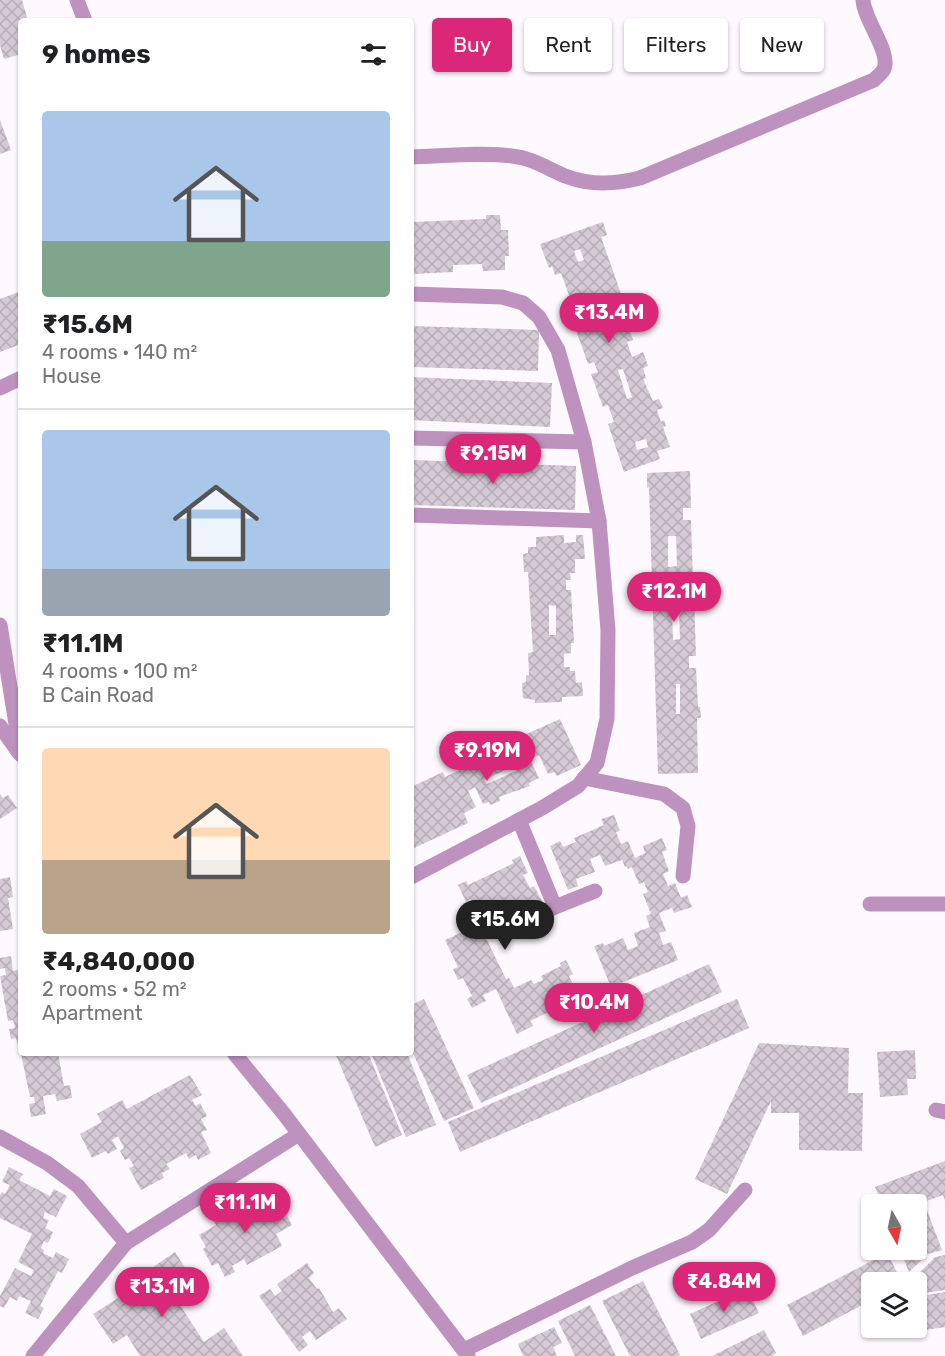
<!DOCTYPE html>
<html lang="en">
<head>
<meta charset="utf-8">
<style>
  :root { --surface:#fff; --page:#f6f6f6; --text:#202124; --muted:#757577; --line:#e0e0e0; --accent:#db2777 }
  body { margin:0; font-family:Rubik,sans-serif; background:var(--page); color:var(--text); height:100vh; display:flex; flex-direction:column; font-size:22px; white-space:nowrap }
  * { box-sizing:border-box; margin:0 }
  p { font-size:20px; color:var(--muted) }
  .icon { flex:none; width:33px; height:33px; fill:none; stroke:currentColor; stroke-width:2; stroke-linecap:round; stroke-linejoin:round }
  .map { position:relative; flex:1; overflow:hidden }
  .panel { position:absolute; left:18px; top:18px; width:396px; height:1038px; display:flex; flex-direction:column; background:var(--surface); border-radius:6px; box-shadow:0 2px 4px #0004 }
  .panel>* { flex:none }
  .guide { position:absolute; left:432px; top:18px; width:423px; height:54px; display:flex; gap:12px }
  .needle { width:39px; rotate:171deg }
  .buttons { position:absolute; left:861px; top:1194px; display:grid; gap:12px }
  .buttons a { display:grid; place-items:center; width:66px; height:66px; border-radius:6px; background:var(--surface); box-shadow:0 2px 4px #0004; font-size:30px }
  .price { position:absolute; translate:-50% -51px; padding:0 14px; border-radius:21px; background:var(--accent); color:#fff; font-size:20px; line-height:39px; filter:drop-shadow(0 2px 3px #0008) }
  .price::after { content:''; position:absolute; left:50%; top:36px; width:18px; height:14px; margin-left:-9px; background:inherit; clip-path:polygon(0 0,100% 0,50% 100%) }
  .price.active { background:#222; color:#fff }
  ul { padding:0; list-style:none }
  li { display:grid; align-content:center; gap:12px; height:318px; padding:0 24px }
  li+li { border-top:2px solid var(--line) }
  li span { display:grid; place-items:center; height:186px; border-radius:6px; color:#555 }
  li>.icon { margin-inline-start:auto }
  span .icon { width:108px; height:108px; fill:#fffc; stroke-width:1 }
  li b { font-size:26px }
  h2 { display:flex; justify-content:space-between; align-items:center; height:72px; padding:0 24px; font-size:26px }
  .tag { padding:0 21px; border-radius:6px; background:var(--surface); box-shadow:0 2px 4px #0004; font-size:21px; line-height:54px }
  .tag.active { background:var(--accent); color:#fff }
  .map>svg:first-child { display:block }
</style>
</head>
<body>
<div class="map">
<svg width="945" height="1356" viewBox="0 0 945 1356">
  <defs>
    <pattern id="building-cross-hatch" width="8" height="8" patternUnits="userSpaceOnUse" patternTransform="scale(1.5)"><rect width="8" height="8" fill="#d5c9d5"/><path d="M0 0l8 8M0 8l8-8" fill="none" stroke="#b7adb7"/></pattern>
  </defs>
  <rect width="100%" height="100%" fill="#fef9fe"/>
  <g fill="url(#building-cross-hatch)" fill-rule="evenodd">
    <path d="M0 0H22L28 21H21V54L4 59 0 45Z"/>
    <path d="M0 120 11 150 0 154Z"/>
    <path d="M486 215H500L501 230H508L509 256H505V270L483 271 482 264 453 265V272L413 274 411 222 486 219Z"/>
    <path d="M603 222 607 235 601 237 626 308 632 306 635 315 631 316 635 329 630 331 633 340 627 342 632 357 643 352 648 366 643 368 646 378 643 379 653 401 659 399 663 408 657 410 661 422 664 420 666 426 663 427 670 447 657 451 660 459 624 472 608 424 614 422 608 405 603 407 591 374 598 372 594 362 588 364 569 310H568L565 303 571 301 561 273 555 275 552 266 549 268 540 244ZM580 249 584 260 578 262 574 251ZM598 301 608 329 601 332 590 304ZM623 369 632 397 627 399 618 370ZM646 439 648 447 637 450 635 442Z"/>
    <path d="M21 291V344L0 352V299Z"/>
    <path d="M411 326 539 330 538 371 411 367Z"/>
    <path d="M411 377 552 383 550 427 411 420Z"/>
    <path d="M411 460 576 466 575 510 411 505Z"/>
    <path d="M690 471 691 508H683V520H691L693 584H687L688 595H694L696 656H689V668H696L698 707H700L701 718H697L698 773 658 774 649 487 647 488V473ZM668 536H676L677 566 668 567ZM679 609 680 639 673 640 672 610ZM676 684H680V714H676Z"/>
    <path d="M564 535V543L576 542V535H583L585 559H575V573H570L571 580H566V590H571L574 643H571V653L564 654V667H570V671H575L576 683 582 682 583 696 562 697V702L535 703V700L523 698 522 683 526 682V675H529L528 653 533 652 528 572H524L523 554 528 553V547H536V537ZM549 605 556 606V635H549Z"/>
    <path d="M560 719 581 765 557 776 554 772 548 774 539 755 530 759 539 778 529 783 530 786 499 797 500 801 490 805 489 802 483 804 475 787 468 791 476 807 464 813 468 823 412 849 411 821 415 819 411 813V787L443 772 445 777 524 740 522 736ZM514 766 516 771 487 784 484 780Z"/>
    <path d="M0 794 3 798 8 795 17 808 0 819Z"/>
    <path d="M614 815 620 831 616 832 621 844 628 841 635 858 645 853 643 846 662 838 667 850 662 852 669 871 663 874 668 886 675 883 681 898 687 895 692 907 674 913 672 908 659 913 666 931 659 933 663 945 671 942 678 960 611 987 594 946 603 943 604 946 623 938 628 950 638 946 634 933 650 927 646 916 651 914 643 894 648 892 644 882 639 884 632 867 628 869 627 866 625 867 622 860 605 866 600 855 590 859 595 872 576 879 578 886 568 890 550 846 560 841 563 847 576 842 574 838 604 825 601 819Z"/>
    <path d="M520 856 528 873 523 875 530 888 534 886 542 901 530 907 528 901 485 921 490 931 484 934 506 979 509 978 514 988 531 980 534 984 543 980 541 976 561 966 560 963 566 960 573 974 569 976 574 987 578 985 586 1000 575 1006 572 1000 558 1007 555 1002 546 1006 549 1012 530 1021 533 1026 517 1034 496 989 483 995 486 1001 472 1008 467 999 472 996 463 978 458 980 453 969 458 967 445 940 473 927 468 917 477 913 470 899 466 902 458 885 466 881 468 885 514 863 512 860Z"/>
    <path d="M10 877 13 897 8 898 13 929 0 931V879Z"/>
    <path d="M11 956 13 971 21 969V1045L18 1046 16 1038 11 1039 9 1029 15 1028 13 1020 8 1021 0 976 6 975 5 968 0 969V958Z"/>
    <path d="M709 964 722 992 481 1103 467 1075Z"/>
    <path d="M424 999 474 1108 444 1121 411 1049V1005Z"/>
    <path d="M737 999 749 1028 460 1152 448 1122Z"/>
    <path d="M759 1043 849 1048 848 1093H863L862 1151 799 1150V1113H771V1101L727 1194 695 1179Z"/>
    <path d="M915 1050 916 1079H907L908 1095 880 1097 877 1052Z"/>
    <path d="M58 1053 64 1086 70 1085 72 1098 57 1101 55 1094 43 1096 46 1114 31 1117 29 1104 35 1103 34 1097H30L21 1054Z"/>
    <path d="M335 1053H368L402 1135 375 1147Z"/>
    <path d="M371 1053H407L436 1125 406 1137Z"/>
    <path d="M190 1075 202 1095 192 1100 196 1106 200 1103 207 1116 201 1119 207 1130 201 1132 211 1153 198 1160 196 1155 189 1159 186 1153 166 1164 170 1169 162 1173 164 1178 141 1190 129 1168 134 1166 129 1158 125 1160 120 1151 124 1148 118 1136 112 1140 117 1149 108 1154 106 1151 92 1158 80 1134 102 1122 97 1114 122 1100 127 1109Z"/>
    <path d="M945 1161V1201L943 1195 924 1202 942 1250 928 1254 909 1272 900 1250H916V1204H882L875 1187Z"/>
    <path d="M9 1167 23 1174 19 1180 50 1196 54 1189 67 1196 56 1217 45 1212 43 1218 49 1220 45 1228 53 1232 48 1243 44 1241 41 1248 44 1250 43 1253 53 1258 56 1252 69 1259 62 1273 58 1271 40 1306 44 1308 38 1319 25 1313 31 1301 19 1296 17 1301 10 1297 4 1308 0 1306V1296L15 1268 31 1276 34 1270 18 1262 32 1234 0 1218V1195L2 1192 5 1194 10 1185 2 1182Z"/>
    <path d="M257 1194 261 1203 276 1196 283 1209 275 1213 278 1220 287 1216 292 1225 276 1234 282 1246 247 1265 244 1259 232 1266 235 1272 225 1277 218 1263 212 1266 203 1249 206 1247 199 1235 216 1225 213 1220 220 1217 223 1222 229 1218 225 1212Z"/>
    <path d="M175 1252 196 1285 176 1299 204 1342 224 1328 243 1356H140L127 1335 113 1344 93 1314 118 1298 120 1301 149 1283 143 1274Z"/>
    <path d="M887 1253 902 1282H872V1300L803 1336 787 1305Z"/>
    <path d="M945 1255V1290L916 1294V1282H910L935 1257Z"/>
    <path d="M307 1263 314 1273 309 1278 317 1289 319 1288 333 1312 339 1308 347 1319 316 1340 310 1331 302 1337 308 1345 299 1352 259 1296 270 1289 275 1296 282 1291 277 1284Z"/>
    <path d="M643 1281 680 1355 678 1356H630L602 1301Z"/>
    <path d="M747 1288 759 1313 701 1339 690 1314Z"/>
    <path d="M945 1292V1327L885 1336 884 1328H916V1297Z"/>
    <path d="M590 1305 616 1356H575L558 1321Z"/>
    <path d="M554 1327 562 1343 553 1347 557 1356H523L518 1344Z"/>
    <path d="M764 1330 776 1353 772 1356H712Z"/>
  </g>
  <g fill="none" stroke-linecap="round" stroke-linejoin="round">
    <g stroke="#be92bf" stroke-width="15">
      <path d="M77 0 85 21"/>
      <path d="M411 157C444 156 479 152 512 156 534 158 549 170 568 177 592 186 616 184 640 178L874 80C878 76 882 73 884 69 891 52 864 20 863 0"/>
      <path d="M411 294 502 297 523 303 539 317 558 350 584 442 599 521 608 630 607 719 597 763 578 786 542 808 411 877"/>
      <path d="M0 388 21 378"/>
      <path d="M411 438 584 442"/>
      <path d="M411 515 599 521"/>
      <path d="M0 726 19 753"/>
      <path d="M584 778 664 794 683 808 688 826 683 876"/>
      <path d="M519 820 555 907 595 891"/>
      <path d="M870 904H945"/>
      <path d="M498 931 555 907"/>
      <path d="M936 1110 945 1112"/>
      <path d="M0 1137 47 1163 78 1186 126 1243"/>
      <path d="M464 1350 632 1268 692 1242 709 1230 745 1190"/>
      <path d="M33 1356 126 1243 299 1134"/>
    </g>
    <g stroke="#be92bf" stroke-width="15">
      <path d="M0 625 21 755"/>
      <path d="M234 1053 284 1114 468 1356"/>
    </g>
  </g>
</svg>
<div class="buttons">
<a><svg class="needle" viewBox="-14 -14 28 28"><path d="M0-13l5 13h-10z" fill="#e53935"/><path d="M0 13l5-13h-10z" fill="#757577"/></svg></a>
<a><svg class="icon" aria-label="layers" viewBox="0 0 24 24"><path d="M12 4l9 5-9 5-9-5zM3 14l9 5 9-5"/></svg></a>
</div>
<b class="price" style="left:609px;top:344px">₹13.4M</b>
<b class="price" style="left:493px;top:485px">₹9.15M</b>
<b class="price" style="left:674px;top:623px">₹12.1M</b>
<b class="price" style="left:487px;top:782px">₹9.19M</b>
<b class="price active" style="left:505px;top:951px">₹15.6M</b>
<b class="price" style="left:594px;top:1034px">₹10.4M</b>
<b class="price" style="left:245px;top:1234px">₹11.1M</b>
<b class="price" style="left:724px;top:1313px">₹4.84M</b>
<b class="price" style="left:162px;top:1318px">₹13.1M</b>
<div class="guide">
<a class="tag active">Buy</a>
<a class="tag">Rent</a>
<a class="tag">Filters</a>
<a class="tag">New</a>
</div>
<section class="panel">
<h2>9 homes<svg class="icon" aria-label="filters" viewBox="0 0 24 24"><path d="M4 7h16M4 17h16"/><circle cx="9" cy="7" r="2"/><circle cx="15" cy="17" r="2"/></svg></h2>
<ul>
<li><span style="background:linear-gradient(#a9c7e8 70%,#7fa58c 0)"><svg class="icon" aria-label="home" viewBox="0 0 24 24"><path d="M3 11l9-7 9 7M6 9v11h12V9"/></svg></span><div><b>₹15.6M</b><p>4 rooms · 140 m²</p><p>House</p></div></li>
<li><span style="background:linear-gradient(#a9c7e8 75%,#9aa5b1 0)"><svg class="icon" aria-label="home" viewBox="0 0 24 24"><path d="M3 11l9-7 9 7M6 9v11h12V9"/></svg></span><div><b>₹11.1M</b><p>4 rooms · 100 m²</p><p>B Cain Road</p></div></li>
<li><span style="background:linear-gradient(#ffd9b3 60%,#b9a48a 0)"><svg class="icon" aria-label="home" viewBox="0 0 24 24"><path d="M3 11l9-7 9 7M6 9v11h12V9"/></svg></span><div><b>₹4,840,000</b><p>2 rooms · 52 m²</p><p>Apartment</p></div></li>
</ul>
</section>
</div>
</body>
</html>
